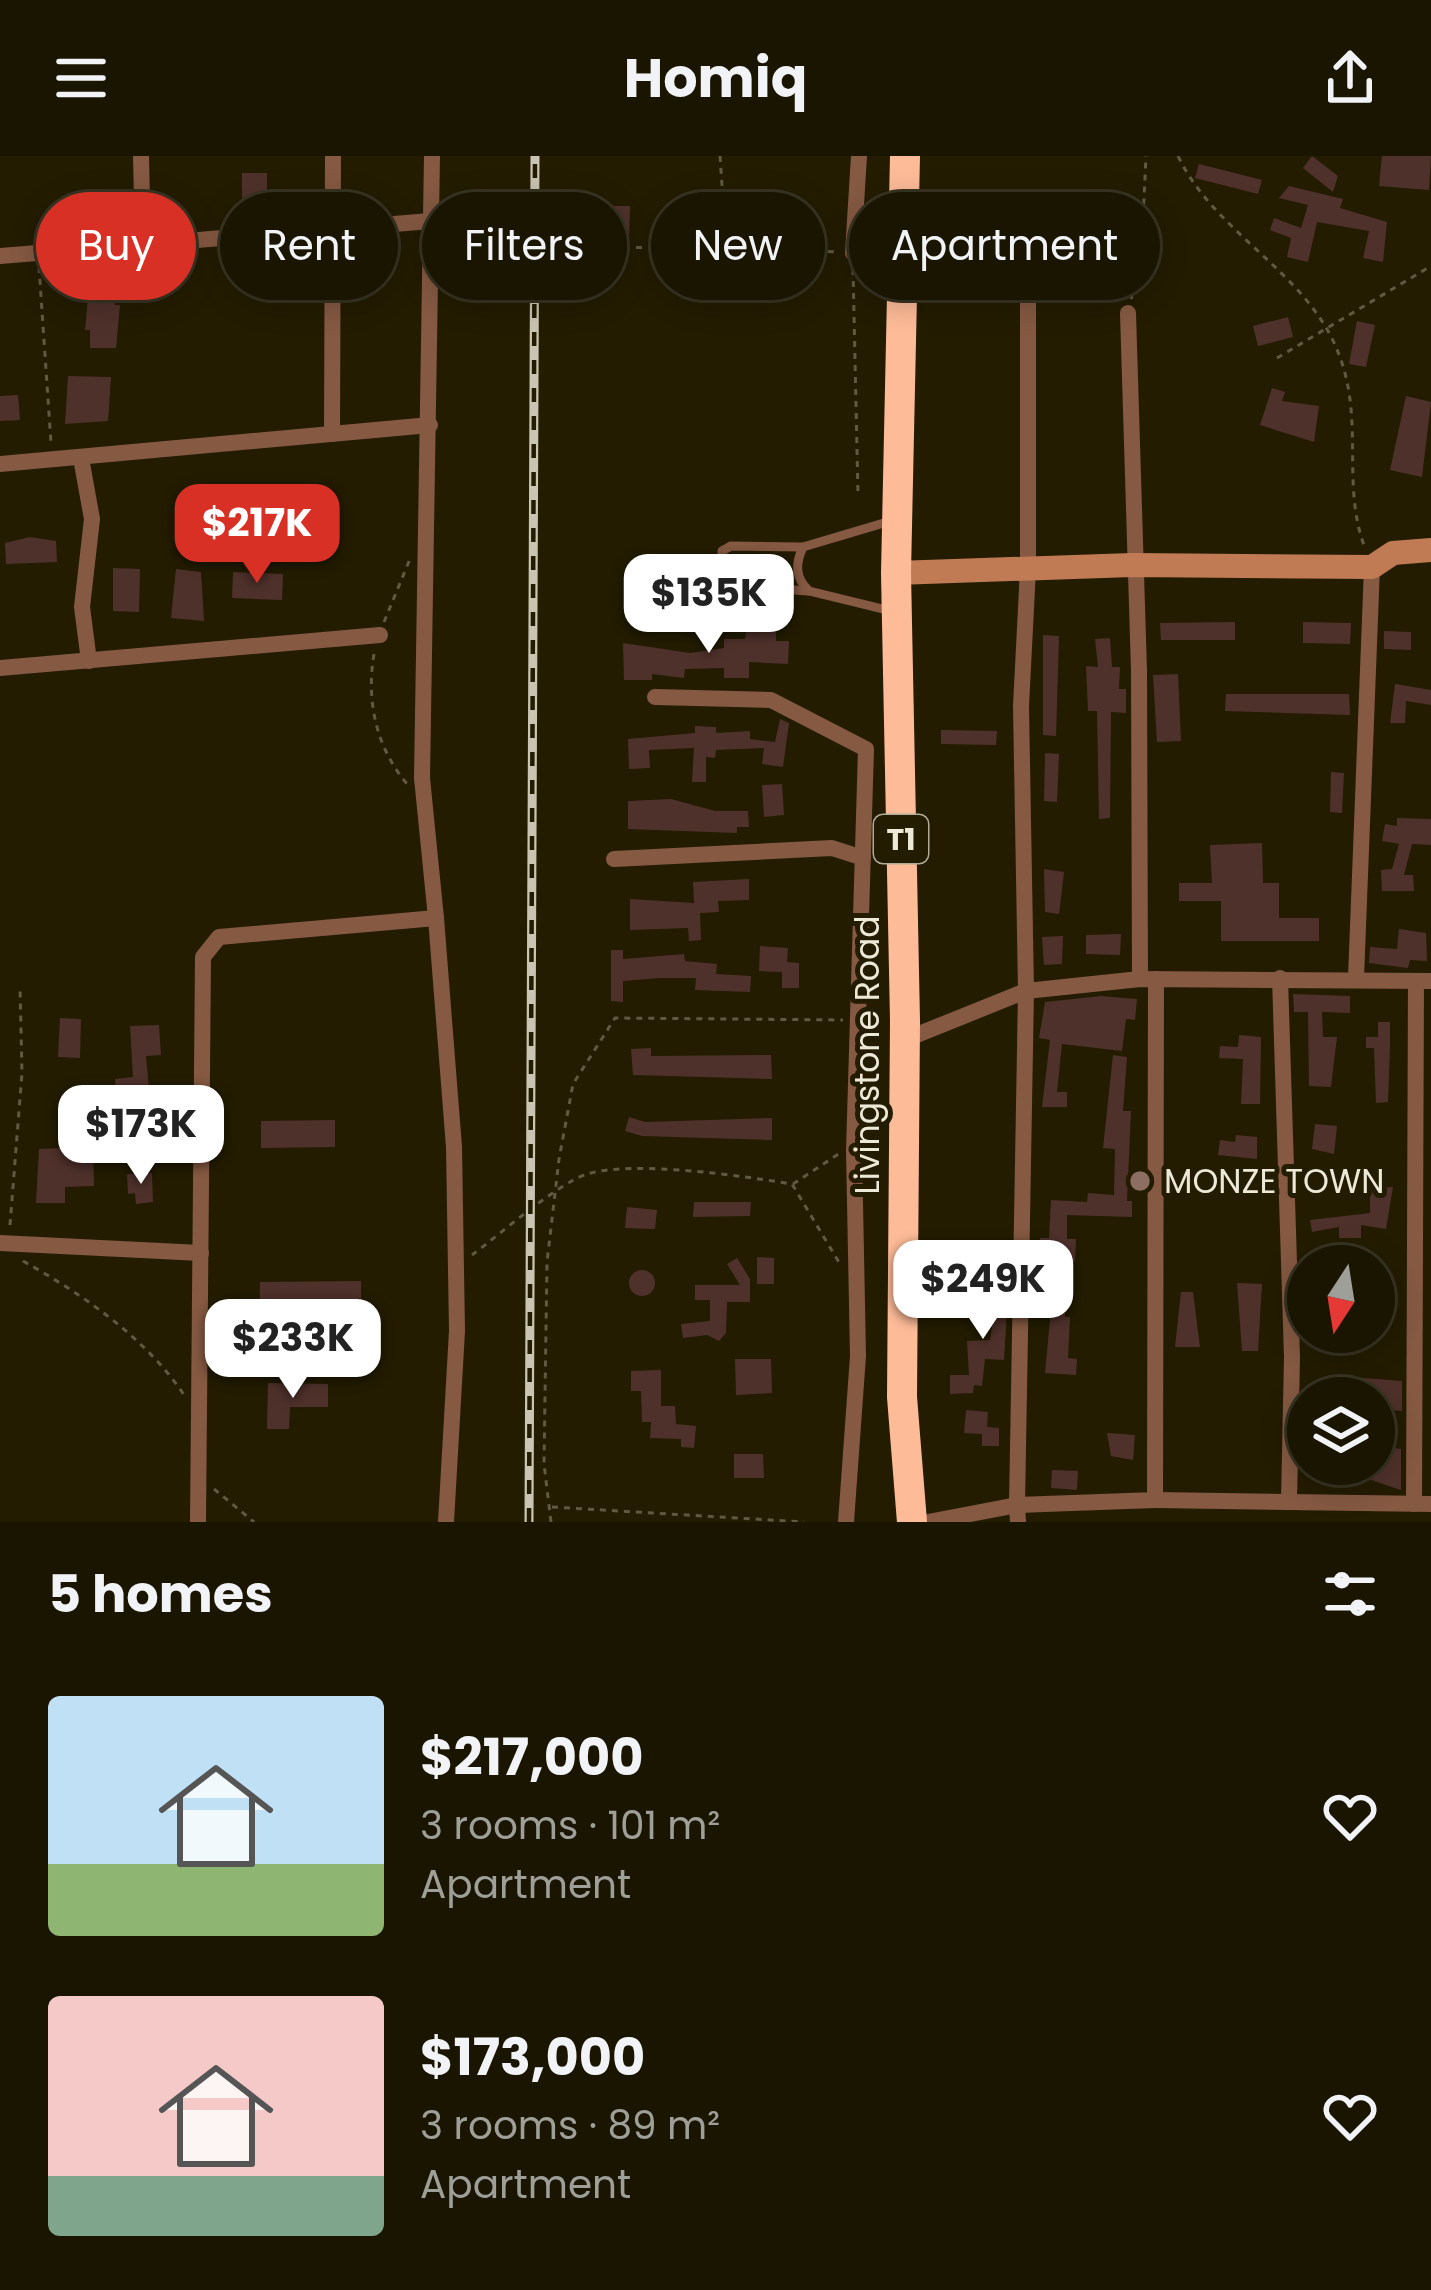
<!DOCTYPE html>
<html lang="en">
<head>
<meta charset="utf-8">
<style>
  :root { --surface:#1a1501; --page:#272210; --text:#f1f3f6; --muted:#9f9f99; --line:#383423; --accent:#d93025 }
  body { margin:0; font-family:Poppins,sans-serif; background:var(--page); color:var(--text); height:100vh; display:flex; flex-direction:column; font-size:45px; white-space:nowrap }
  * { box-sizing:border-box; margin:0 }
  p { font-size:39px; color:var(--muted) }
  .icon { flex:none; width:66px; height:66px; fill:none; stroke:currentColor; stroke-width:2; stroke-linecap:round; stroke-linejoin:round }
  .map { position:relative; height:1366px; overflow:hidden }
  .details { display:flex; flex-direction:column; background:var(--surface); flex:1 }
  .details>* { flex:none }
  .hud { position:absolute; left:36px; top:36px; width:1359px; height:108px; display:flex; gap:24px }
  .needle { width:78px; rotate:192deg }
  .controls { position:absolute; left:1287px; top:1089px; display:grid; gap:24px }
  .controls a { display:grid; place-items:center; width:108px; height:108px; border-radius:50%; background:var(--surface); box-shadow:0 6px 30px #0003,0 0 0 3px var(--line); font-size:60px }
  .price { position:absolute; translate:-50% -102px; padding:0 27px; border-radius:24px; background:#fff; color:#222; font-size:39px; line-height:78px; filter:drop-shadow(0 3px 6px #0008) }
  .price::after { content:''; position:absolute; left:50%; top:72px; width:36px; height:27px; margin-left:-18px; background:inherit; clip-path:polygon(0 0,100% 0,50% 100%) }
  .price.current { background:var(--accent); color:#fff }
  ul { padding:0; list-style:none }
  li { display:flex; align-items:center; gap:36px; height:300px; padding:0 48px }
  li span { display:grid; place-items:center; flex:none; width:336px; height:240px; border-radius:12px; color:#555 }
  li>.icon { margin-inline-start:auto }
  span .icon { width:144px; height:144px; fill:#fffc; stroke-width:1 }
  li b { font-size:51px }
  h2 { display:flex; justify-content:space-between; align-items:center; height:144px; padding:0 48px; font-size:51px }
  .chip { padding:0 42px; border-radius:54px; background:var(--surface); box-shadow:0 6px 30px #0003,0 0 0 3px var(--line); font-size:42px; line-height:108px }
  .chip.current { background:var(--accent); color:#fff }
  header { display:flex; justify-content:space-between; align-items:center; height:156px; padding:0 48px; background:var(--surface); font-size:54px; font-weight:700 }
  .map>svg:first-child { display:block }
</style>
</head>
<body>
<header><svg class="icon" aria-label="menu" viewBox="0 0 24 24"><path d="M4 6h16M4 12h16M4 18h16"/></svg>Homiq<svg class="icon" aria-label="share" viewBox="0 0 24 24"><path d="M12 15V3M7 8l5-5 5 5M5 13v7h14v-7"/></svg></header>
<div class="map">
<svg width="1431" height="1366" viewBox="0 0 1431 1366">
  <rect width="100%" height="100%" fill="#231c01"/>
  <g fill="#4f312b">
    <path d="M1312 0 1338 20 1333 36 1303 12Z"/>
    <path d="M1382 0H1431L1429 34 1379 30Z"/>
    <path d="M1199 8 1262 24 1258 38 1195 22Z"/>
    <rect x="242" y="17" width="25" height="41"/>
    <path d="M1289 30 1343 43 1340 52 1387 66 1383 106 1363 102 1369 75 1317 66 1308 106 1287 101 1291 82 1270 74 1274 62 1301 72 1308 49 1279 42Z"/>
    <path d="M607 50H630L629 84 606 83Z"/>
    <path d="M89 132H114L115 149H120L116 192H90V174H85Z"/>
    <path d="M1288 161 1293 181 1258 190 1253 170Z"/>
    <path d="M1357 165 1375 169 1366 211 1349 208Z"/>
    <path d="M68 220 111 221 108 265 65 268Z"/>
    <path d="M1272 232 1285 236 1282 245 1319 250 1314 286 1260 269Z"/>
    <path d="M18 239 20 264 0 265V240Z"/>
    <path d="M1406 240 1431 246 1422 321 1390 314Z"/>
    <path d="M30 381 56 385 57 406 6 408 5 387Z"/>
    <path d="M113 412 140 413 139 456 113 455Z"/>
    <path d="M176 413 201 416 204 465 171 462Z"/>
    <path d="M233 416 283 418 282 444 232 442Z"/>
    <path d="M749 460 776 469V485H789L788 508 749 506V522H724V512L685 513 684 522 652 518V524H624L623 487 690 497 724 492V483H745Z"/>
    <path d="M1235 466V484H1161L1160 467Z"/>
    <path d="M1303 466 1351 467 1350 488 1303 487Z"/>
    <path d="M1384 475 1411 476V494L1384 493Z"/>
    <path d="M1043 479 1059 480 1056 580 1043 579Z"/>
    <path d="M1110 482 1112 511H1120L1119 533H1126V557L1111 556 1110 662 1099 663 1097 555H1088L1086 510 1098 511 1095 483Z"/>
    <path d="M1178 518 1181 585 1157 586 1153 519Z"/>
    <path d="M1395 528 1431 534V549L1406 545 1405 567H1390Z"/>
    <path d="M1226 538H1349L1350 559 1225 555Z"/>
    <path d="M780 563 789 567 783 611 762 608 764 592 716 594 715 602 706 601V626H692L694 592 649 594 650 612 629 613 628 583 695 577V570L716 571V577L750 575V583L775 586Z"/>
    <path d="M941 574 997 575 996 589 941 588Z"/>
    <path d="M1045 597 1059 598 1057 646 1044 645Z"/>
    <path d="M1331 616 1344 617 1342 657 1330 656Z"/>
    <path d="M782 628 784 659 764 661 762 629Z"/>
    <path d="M671 643 715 655H748L749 671H737V677L628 673V645Z"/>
    <path d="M1397 662 1431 663V689L1412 688 1404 719H1413L1414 735H1382L1381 714 1392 713 1399 688 1382 685 1385 668 1397 670Z"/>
    <path d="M1262 687 1263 727H1279V762H1319V785H1221V745H1179V727H1212L1210 689Z"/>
    <path d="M1044 713 1064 716 1059 758 1045 756Z"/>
    <path d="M749 723V744L718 745 719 756 700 757 701 784 689 785 688 772 630 774V743L694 747 693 726Z"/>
    <path d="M1399 773 1426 777 1427 805 1410 804 1408 812 1369 807 1370 791 1397 793Z"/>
    <path d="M1121 778 1120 799 1086 798V779Z"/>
    <path d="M1063 780 1062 808 1044 809 1042 781Z"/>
    <path d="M760 790 788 792 787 806 799 807V832H782V816L759 815Z"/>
    <path d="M611 794H623V803L684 798 685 805 717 808 716 818 751 820 750 836 695 834 696 822H660L623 825V846L611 845Z"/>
    <path d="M1293 838 1350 840V857L1322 856 1323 881H1337L1331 931 1309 930 1308 856H1294Z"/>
    <path d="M1101 840 1137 843 1135 864 1126 863 1122 895 1062 888 1057 936H1067V951H1042L1050 884 1039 882 1045 846Z"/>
    <path d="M60 862 81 863 80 902 58 901Z"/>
    <path d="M1378 866H1390V889L1388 946 1376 947 1374 892H1366V881H1378Z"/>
    <path d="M159 869 161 899 146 900 151 956 117 959 115 923 133 921 130 870Z"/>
    <path d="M1239 879 1261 881 1260 948H1241L1243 903 1219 902 1220 890 1238 891Z"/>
    <path d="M651 892V900L771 899 772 923 633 919 631 893Z"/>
    <path d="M1113 899 1127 901 1123 955H1131L1127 1045H1132V1061L1067 1059V1083H1076L1075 1106 1069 1105 1065 1161H1070L1068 1202 1077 1203 1076 1219 1045 1217 1052 1142H1047L1050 1105H1040V1082H1049L1051 1044 1087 1046 1088 1037 1114 1039 1115 993 1103 992Z"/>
    <path d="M629 961 645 966 772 962V984L642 980 625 975Z"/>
    <path d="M335 964V991L261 992V965Z"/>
    <path d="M1315 968 1337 970 1334 998 1312 993Z"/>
    <path d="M1236 979 1257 981V1003L1218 999 1220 984 1235 986Z"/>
    <path d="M82 991H93L94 1030 65 1031V1047H36L39 993Z"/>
    <path d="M152 1017 153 1046 136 1048 135 1037 128 1038 127 1018Z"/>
    <path d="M1393 1031 1386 1073 1361 1069V1082H1339V1071L1312 1076 1310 1064 1370 1057V1032Z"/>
    <path d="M694 1046H751L750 1060 693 1061Z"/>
    <path d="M627 1051 657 1054 655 1073 625 1072Z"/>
    <path d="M968 1086H1000V1107H969Z"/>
    <path d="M757 1101 774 1102V1128H757Z"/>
    <path d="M737 1102 750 1123V1146H727L726 1177 719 1185 707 1179 683 1182 681 1168 710 1165V1144H695V1129H740L727 1108Z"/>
    <circle cx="642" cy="1127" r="13"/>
    <path d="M361 1125V1156L285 1157V1190L259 1189 260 1126Z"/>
    <path d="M1237 1127 1262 1128 1258 1195H1242Z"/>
    <path d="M993 1136 1008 1137 1004 1204 985 1203 982 1230 974 1229 973 1237 950 1238V1219H969L967 1185 990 1184 994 1157 966 1160 964 1144 993 1141Z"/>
    <path d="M1181 1136H1193L1200 1191H1175Z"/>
    <path d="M735 1203H771L772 1237 736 1239Z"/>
    <path d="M661 1214V1250H675L676 1268 696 1270 694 1292 681 1291V1283L650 1282 651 1266H642L641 1235H631V1215Z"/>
    <path d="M1350 1221 1402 1225V1255L1391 1254 1387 1291 1401 1293V1334L1362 1321 1365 1308H1374V1242H1348Z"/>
    <path d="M268 1227 328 1228V1251H290L289 1273H267Z"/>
    <path d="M966 1254 988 1256 987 1271 999 1272V1290H982V1278L964 1277Z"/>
    <path d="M1107 1277 1135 1279 1133 1304 1111 1300Z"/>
    <path d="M734 1298H763L764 1322H734Z"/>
    <path d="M1052 1314 1078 1315 1077 1334 1051 1332Z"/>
  </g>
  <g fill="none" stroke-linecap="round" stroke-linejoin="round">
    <g stroke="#605a42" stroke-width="3" stroke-dasharray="6 6" stroke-linecap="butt">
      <path d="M720 0 726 88"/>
      <path d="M1178 0C1212 71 1290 108 1328 175 1371 252 1338 321 1365 392"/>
      <path d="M552 93 726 90 837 96"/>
      <path d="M39 111 51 287"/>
      <path d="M853 113 858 339"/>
      <path d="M1131 143 1141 107 1146 0"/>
      <path d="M1277 202 1431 110"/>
      <path d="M384 466 410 403"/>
      <path d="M374 498C366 545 376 592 408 629"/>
      <path d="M793 1028 840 997"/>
      <path d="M10 1069 22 917 20 831"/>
      <path d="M472 1099C499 1079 557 1028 587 1018 633 1004 743 1020 792 1028L840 1108"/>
      <path d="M23 1105C82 1138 146 1182 184 1239"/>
      <path d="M214 1333 254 1366"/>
      <path d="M552 1351 804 1366"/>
      <path d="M551 1366 544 1308 547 1106 559 1003 573 928 615 862 843 864"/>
    </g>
    <g stroke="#855942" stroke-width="9">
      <path d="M803 391 731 390 722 395 723 424 730 429 808 435"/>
      <path d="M891 455 809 435C795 422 795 408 803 391L894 364"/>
    </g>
    <g stroke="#855942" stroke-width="16">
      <path d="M141 0 143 89"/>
      <path d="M432 0 422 622 436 762"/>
      <path d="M853 97 859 0"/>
      <path d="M0 100 431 65"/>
      <path d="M1128 157 1139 515 1140 823"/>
      <path d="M332 278 333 0"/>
      <path d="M81 302 92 363 82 451 89 505"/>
      <path d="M0 308 430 269"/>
      <path d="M0 512 380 479"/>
      <path d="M655 541 771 544 866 593 854 995 858 1200 846 1366"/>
      <path d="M614 703 832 692 863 702"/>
      <path d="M1280 822 1292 1201 1289 1345"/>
      <path d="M1356 822 1372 411"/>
      <path d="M904 884 1026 835 1140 823 1431 825"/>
      <path d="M0 1087 201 1097"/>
      <path d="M1155 1344 1431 1348"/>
      <path d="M1414 1348 1416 825"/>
      <path d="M198 1366 203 801 219 781 436 762 454 991 457 1175 446 1366"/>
      <path d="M928 1366 1017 1349 1026 835 1021 550 1028 413V130"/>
      <path d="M1018 1366 1017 1349 1155 1344 1156 823"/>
    </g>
    <path stroke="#c07b54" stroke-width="24" d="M896 417 1132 409 1372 411 1393 397 1431 394"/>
    <path stroke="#fdbb98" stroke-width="30" d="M905 0 896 417 905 865 902 1241 912 1366"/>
    <defs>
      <path id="rail" d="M529 1366 535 0"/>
    </defs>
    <use href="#rail" stroke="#cac5b2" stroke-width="9"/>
    <use href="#rail" stroke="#231c01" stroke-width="4.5" stroke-dasharray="14" stroke-linecap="butt"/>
  </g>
  <circle fill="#8d6e63" stroke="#231c01" stroke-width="4.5" cx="1140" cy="1025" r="12"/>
  <g text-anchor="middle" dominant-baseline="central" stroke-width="10" stroke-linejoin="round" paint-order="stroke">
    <rect fill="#231c01" stroke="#b0ac98" stroke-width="3" x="874" y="659" width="54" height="48" rx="9"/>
    <g font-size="30" font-weight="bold" fill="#ede9d8">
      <text x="901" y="683">T1</text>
    </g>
    <g font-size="33" fill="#ede9d8" stroke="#231c01">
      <text transform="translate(867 899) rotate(-90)">Livingstone Road</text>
    </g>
    <g font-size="33" fill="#ede9d8" stroke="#231c01" text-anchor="start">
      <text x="1164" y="1025">MONZE TOWN</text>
    </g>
  </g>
</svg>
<div class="controls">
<a><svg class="needle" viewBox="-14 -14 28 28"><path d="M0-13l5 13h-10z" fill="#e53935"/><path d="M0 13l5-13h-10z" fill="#9f9f99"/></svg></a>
<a><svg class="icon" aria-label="layers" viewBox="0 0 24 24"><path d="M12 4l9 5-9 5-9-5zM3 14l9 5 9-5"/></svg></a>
</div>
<b class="price current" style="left:257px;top:430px">$217K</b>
<b class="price" style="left:709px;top:500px">$135K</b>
<b class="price" style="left:141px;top:1031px">$173K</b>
<b class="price" style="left:983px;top:1186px">$249K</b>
<b class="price" style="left:293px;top:1245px">$233K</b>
<div class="hud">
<a class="chip current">Buy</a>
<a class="chip">Rent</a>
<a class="chip">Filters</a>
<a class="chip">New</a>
<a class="chip">Apartment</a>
</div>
</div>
<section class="details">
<h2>5 homes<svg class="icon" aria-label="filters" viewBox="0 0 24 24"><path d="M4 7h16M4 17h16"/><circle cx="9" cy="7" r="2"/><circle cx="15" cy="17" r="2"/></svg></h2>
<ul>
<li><span style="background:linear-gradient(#bfe0f5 70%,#8fb573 0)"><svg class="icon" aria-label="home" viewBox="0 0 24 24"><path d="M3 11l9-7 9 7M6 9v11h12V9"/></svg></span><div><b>$217,000</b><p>3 rooms · 101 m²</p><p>Apartment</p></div><svg class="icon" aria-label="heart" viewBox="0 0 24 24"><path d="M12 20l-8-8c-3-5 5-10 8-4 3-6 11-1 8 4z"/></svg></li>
<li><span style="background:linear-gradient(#f6c9c9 75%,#7fa58c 0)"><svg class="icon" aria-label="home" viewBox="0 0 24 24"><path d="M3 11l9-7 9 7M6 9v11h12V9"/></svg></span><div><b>$173,000</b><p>3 rooms · 89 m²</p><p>Apartment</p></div><svg class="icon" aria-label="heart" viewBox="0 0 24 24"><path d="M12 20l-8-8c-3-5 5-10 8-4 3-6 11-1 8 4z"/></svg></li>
</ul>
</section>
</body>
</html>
